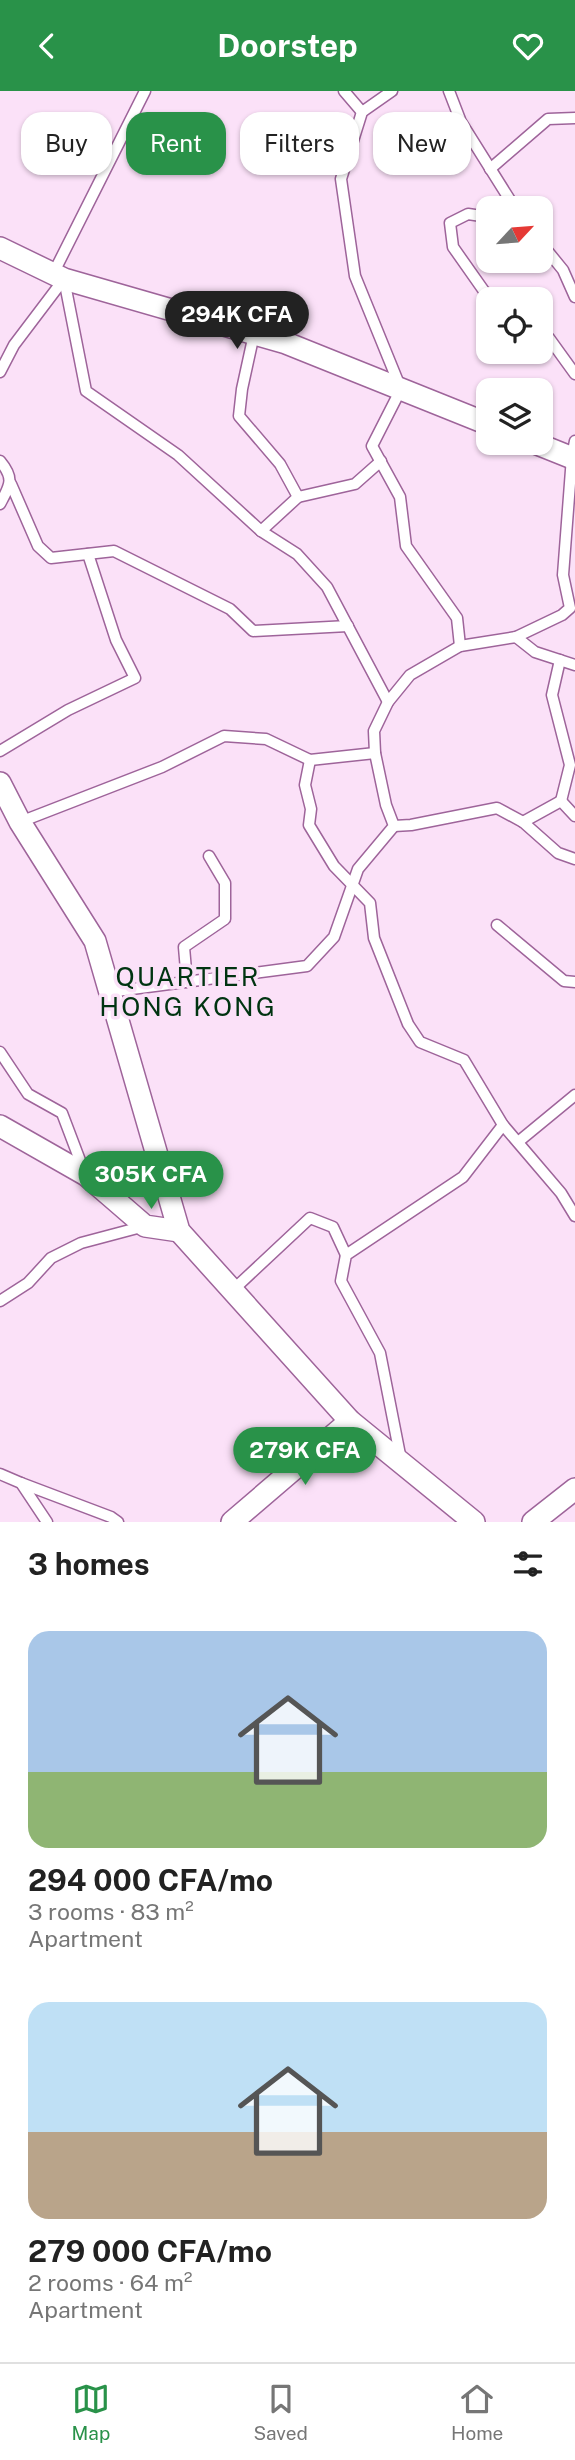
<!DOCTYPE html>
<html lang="en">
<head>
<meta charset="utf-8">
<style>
  :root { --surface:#fff; --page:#f2f2f2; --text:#222; --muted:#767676; --line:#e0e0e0; --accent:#299249 }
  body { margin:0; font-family:"Public Sans",sans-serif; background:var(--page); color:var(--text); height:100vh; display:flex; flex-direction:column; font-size:26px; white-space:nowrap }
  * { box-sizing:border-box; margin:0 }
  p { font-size:23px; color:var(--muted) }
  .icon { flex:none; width:38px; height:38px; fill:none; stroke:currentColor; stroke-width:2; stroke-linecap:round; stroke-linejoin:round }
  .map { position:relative; height:1431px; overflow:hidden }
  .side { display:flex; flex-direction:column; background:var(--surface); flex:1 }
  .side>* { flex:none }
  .top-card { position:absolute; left:21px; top:21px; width:534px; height:63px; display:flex; gap:14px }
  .needle { width:46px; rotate:64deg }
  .tools { position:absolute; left:476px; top:105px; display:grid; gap:14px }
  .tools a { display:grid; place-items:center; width:77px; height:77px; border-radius:14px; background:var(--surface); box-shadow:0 2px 5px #0004; font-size:35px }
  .price { position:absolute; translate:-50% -60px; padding:0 16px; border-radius:24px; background:var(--accent); color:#fff; font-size:23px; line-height:46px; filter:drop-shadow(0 2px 4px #0008) }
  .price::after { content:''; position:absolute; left:50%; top:42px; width:21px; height:16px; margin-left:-10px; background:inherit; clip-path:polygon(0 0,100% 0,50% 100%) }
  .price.selected { background:#222; color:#fff }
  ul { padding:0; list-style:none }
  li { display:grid; align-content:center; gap:14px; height:371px; padding:0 28px }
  li span { display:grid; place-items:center; height:217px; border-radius:21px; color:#555 }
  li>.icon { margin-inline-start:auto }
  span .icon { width:126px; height:126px; fill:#fffc; stroke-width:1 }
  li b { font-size:30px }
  h2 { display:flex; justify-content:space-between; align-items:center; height:84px; padding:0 28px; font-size:30px }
  .pill { padding:0 24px; border-radius:21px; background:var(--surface); box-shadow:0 2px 5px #0004; font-size:24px; line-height:63px }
  .pill.selected { background:var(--accent); color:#fff }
  header { display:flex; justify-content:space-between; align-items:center; height:91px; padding:0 28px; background:var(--accent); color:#fff; font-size:32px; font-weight:700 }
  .menu { display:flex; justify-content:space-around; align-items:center; height:98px; border-top:2px solid var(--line); background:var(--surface); font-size:19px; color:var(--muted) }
  .menu a { display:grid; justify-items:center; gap:4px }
  .menu .selected { color:var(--accent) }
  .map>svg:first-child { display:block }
</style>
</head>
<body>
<header><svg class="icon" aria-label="back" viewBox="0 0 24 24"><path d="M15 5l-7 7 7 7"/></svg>Doorstep<svg class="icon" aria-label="heart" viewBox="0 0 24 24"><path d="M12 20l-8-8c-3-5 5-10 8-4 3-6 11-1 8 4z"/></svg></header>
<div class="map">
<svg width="575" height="1431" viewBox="0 0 575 1431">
  <rect width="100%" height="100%" fill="#fbe1f8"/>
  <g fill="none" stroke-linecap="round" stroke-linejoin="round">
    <defs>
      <g id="lane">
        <path d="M344 0 362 21"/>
        <path d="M392 0 362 21 341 88 355 185 401 298 372 355 400 406 406 455 457 527 460 555"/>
        <path d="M449 0 461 31 515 117"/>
        <path d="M490 78 548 28 575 27"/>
        <path d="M488 126 468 123 450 132 453 156 484 200 495 208"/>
        <path d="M541 152 563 179 575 206"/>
        <path d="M53 183 145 0"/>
        <path d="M64 188 86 300 178 364 261 440 297 463 327 496 388 611"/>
        <path d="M541 241 549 247 575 283"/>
        <path d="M254 243 242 298 239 325 280 373 298 406"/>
        <path d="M0 281 14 254 64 188"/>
        <path d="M0 370C15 388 10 394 0 413"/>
        <path d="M11 393 38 455 51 467 114 460 230 518 253 540 348 535"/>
        <path d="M261 440 298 406 355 393 381 370"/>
        <path d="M516 546 535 561 575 574"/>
        <path d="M560 569 552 604 570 674 561 710"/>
        <path d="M0 660 68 619 135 587 116 549 88 463"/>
        <path d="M310 669 305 694 311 718 309 734 334 775 370 812 374 847 408 933 420 951 464 969 503 1034 561 1102 575 1125"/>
        <path d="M20 731 162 676 224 645 266 648 310 669 375 662"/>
        <path d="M523 731 561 710 575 725"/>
        <path d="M394 735 411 734 497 717 523 731 558 762 575 768"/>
        <path d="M497 834 564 890 575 891"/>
        <path d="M187 891 184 856 225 828V792L209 765"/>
        <path d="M109 901 307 875 334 846 358 778 394 735 386 714 375 662 374 640 388 611 410 584 460 555 516 546 562 524 570 517 563 484 572 366 575 350"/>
        <path d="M0 961 28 1003 62 1022 84 1080"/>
        <path d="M518 1051 575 1004"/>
        <path d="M233 1199 310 1127 333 1136 346 1164"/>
        <path d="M0 1210 28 1192 51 1167 81 1152 145 1135"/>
        <path d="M401 1369 380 1262 341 1190 346 1164 463 1086 503 1034"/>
        <path d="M0 1383 21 1392 47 1431"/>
        <path d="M21 1392 111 1426 118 1431"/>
      </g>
      <g id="street">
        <path d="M0 157 64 188 286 252 488 333"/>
        <path d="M535 352 575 368"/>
        <path d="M0 692 20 731 95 850 179 1140 350 1330 474 1431"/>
        <path d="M0 1035 86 1084 145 1135 179 1140"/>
        <path d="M232 1431 350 1330"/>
        <path d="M533 1431 575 1398"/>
      </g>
    </defs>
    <use href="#lane" stroke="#9e649a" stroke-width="13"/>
    <use href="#street" stroke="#9e649a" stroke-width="24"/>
    <use href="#lane" stroke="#fff" stroke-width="10"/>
    <use href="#street" stroke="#fff" stroke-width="21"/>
  </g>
  <g text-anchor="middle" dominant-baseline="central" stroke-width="7" stroke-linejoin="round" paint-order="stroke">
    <g font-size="26" letter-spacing="2" fill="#003411" stroke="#fbe1f8">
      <text x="188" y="885">QUARTIER<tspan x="188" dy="30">HONG KONG</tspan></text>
    </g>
  </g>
</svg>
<div class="tools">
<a><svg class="needle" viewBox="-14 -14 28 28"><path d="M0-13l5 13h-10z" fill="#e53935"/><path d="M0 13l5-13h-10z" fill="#767676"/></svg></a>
<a><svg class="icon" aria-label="locate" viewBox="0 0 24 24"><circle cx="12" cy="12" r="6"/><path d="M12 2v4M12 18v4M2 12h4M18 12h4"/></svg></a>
<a><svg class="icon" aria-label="layers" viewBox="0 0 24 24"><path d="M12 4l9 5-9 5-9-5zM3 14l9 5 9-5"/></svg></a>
</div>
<b class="price selected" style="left:237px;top:260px">294K CFA</b>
<b class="price" style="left:151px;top:1120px">305K CFA</b>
<b class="price" style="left:305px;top:1396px">279K CFA</b>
<div class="top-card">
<a class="pill">Buy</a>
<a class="pill selected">Rent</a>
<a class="pill">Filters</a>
<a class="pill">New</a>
</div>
</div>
<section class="side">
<h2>3 homes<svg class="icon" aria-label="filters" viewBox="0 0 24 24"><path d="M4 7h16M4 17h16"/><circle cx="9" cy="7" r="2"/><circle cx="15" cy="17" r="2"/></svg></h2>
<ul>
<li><span style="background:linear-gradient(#a9c7e8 65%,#8fb573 0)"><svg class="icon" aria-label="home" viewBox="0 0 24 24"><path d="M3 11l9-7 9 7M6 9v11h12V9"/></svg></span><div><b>294 000 CFA/mo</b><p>3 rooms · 83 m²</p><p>Apartment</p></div></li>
<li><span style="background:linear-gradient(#bfe0f5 60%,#b9a48a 0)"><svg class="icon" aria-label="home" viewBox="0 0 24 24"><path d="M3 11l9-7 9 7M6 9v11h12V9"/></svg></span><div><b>279 000 CFA/mo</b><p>2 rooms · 64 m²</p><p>Apartment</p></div></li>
</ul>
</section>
<nav class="menu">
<a class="selected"><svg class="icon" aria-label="map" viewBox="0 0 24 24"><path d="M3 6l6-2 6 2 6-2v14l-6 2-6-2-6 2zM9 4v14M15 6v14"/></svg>Map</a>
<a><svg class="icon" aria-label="saved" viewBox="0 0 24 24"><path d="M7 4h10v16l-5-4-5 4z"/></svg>Saved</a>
<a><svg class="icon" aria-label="home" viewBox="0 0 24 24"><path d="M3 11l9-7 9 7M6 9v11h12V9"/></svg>Home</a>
</nav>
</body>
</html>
